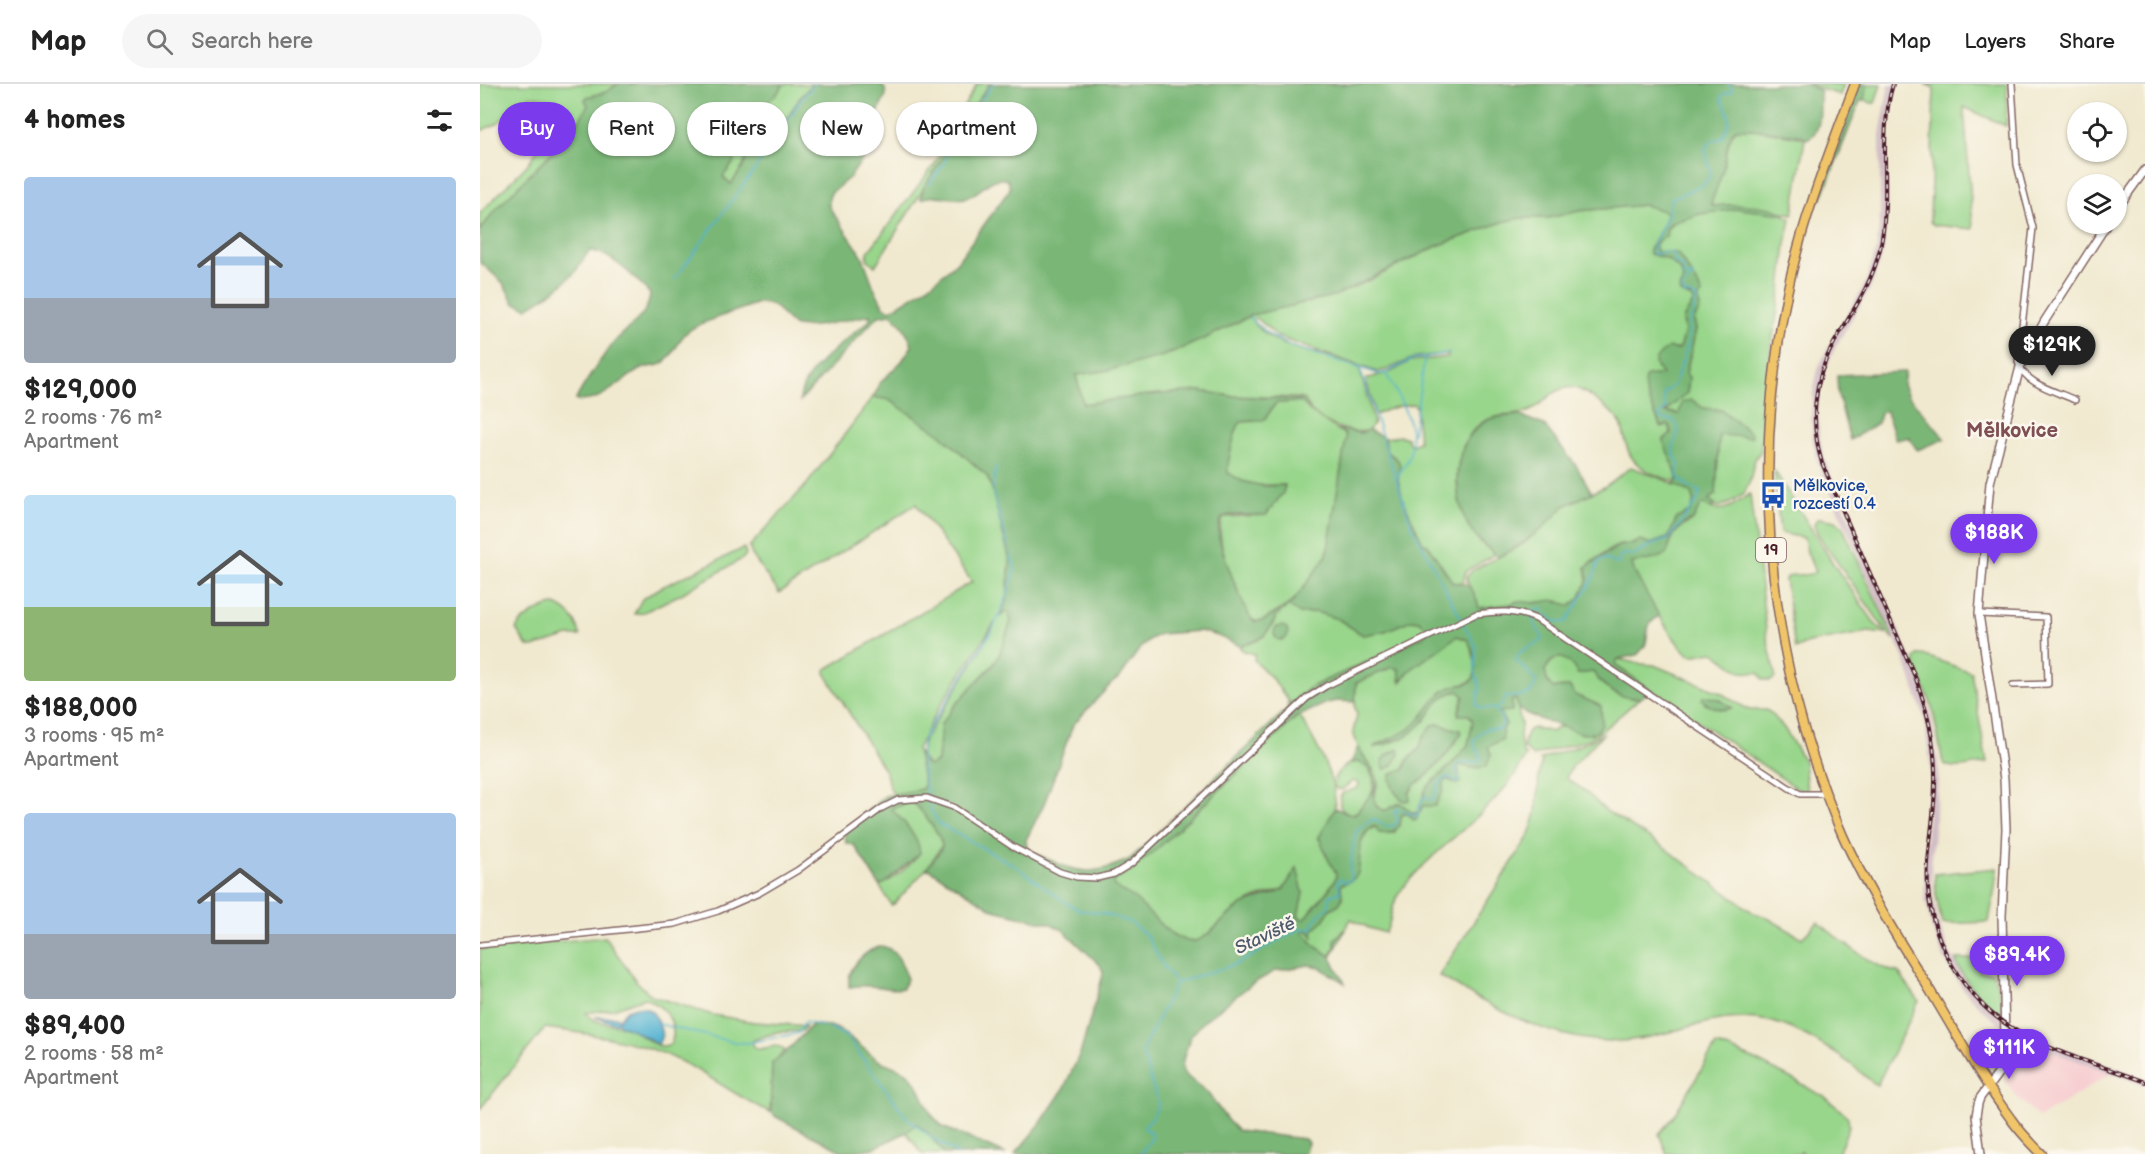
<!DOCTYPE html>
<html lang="en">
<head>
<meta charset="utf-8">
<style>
  :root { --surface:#fff; --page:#f6f6f6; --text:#222; --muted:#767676; --line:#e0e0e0; --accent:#7c3aed }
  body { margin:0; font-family:"Balsamiq Sans",sans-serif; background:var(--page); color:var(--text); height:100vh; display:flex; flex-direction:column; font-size:22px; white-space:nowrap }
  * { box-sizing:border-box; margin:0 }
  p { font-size:20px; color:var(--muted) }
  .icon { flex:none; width:33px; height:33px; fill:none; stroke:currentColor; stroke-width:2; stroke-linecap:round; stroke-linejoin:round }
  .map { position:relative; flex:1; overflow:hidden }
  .side { display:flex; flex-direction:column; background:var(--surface); width:480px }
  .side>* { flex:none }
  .banner { position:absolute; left:18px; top:18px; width:570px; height:54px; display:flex; gap:12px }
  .buttons { position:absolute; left:1587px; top:18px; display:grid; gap:12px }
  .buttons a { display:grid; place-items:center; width:60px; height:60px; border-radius:50%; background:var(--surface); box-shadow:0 2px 4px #0004; font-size:30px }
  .price { position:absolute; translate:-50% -51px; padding:0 14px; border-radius:21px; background:var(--accent); color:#fff; font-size:20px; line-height:39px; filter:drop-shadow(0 2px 3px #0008) }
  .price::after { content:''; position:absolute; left:50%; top:36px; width:18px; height:14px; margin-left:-9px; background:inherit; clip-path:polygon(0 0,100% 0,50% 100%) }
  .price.selected { background:#222; color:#fff }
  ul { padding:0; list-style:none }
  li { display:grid; align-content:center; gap:12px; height:318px; padding:0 24px }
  li span { display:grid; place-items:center; height:186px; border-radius:6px; color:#555 }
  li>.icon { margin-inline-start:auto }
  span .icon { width:108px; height:108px; fill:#fffc; stroke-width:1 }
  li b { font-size:26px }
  h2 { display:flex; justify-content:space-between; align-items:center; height:72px; padding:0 24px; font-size:26px }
  .tag { padding:0 21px; border-radius:27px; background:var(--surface); box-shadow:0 2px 4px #0004; font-size:21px; line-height:54px }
  .tag.selected { background:var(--accent); color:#fff }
  header { display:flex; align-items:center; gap:36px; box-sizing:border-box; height:84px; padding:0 30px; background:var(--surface); border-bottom:2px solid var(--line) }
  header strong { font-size:28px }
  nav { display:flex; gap:33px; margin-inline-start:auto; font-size:21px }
  .search { width:420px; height:54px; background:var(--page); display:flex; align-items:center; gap:15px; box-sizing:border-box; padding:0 21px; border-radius:33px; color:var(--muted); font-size:22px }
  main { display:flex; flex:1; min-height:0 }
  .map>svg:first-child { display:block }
</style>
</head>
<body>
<header>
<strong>Map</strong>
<div class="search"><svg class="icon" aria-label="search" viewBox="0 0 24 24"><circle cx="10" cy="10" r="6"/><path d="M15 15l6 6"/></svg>Search here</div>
<nav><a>Map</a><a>Layers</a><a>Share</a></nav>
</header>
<main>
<section class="side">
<h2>4 homes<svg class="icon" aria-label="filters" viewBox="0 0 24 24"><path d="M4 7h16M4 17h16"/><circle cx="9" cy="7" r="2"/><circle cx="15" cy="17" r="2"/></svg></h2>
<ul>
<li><span style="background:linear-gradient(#a9c7e8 65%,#9aa5b1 0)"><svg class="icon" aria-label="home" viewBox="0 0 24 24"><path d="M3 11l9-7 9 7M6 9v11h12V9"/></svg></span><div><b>$129,000</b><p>2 rooms · 76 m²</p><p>Apartment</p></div></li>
<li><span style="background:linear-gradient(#bfe0f5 60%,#8fb573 0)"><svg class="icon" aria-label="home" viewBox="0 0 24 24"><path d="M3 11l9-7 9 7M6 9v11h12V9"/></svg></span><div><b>$188,000</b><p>3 rooms · 95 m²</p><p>Apartment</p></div></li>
<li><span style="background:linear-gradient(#a9c7e8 65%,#9aa5b1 0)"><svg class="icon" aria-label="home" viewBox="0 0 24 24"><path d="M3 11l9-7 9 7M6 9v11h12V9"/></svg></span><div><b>$89,400</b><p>2 rooms · 58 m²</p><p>Apartment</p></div></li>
</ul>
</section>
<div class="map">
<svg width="1665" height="1070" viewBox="0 0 1665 1070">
  <rect width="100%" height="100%" fill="#fbf7ec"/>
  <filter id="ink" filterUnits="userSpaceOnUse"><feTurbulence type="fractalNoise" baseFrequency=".0167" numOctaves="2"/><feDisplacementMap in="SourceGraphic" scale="12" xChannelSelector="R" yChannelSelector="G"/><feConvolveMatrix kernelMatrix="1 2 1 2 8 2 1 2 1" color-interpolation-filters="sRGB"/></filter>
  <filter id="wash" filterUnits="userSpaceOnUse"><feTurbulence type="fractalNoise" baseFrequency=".008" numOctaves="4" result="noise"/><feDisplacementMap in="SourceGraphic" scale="24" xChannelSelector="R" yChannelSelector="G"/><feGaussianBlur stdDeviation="1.35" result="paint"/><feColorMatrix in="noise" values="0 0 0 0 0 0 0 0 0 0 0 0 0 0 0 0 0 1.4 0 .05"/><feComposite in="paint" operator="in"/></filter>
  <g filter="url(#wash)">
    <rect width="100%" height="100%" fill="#f0e9cf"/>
    <path fill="#f7cfd1" d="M1529 947 1556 962 1632 989 1559 1034 1537 1013 1526 998Z"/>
    <path fill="#d2bdc6" d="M1409 0H1417L1412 18 1407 51 1408 117 1404 166 1391 203 1356 262 1345 287 1338 321 1339 346 1342 366 1350 390 1440 594 1451 631 1459 687 1451 784 1453 814 1458 839 1471 871 1483 893 1499 912 1517 929 1538 944 1559 955 1665 994V1002L1557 962 1534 950 1513 935 1493 917 1477 897 1464 875 1451 841 1445 815 1444 784 1451 687 1444 633 1427 583 1338 380 1333 358 1331 334 1333 307 1338 285 1350 259 1385 200 1397 164 1400 129V51Z"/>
    <g fill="#98d68b" stroke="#717a5b" stroke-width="1.5" fill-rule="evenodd">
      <path d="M0 0H138L126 8 107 13 105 16 108 21 96 42 82 52 76 64 19 122 0 146V129L47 81 82 31C84 16 61 11 49 13L16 40 0 47Z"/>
      <path d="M304 0H332L319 15 298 50 289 57 269 67 263 83 251 100 243 93C246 88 251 83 254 78 262 61 258 44 272 29 283 17 294 17 304 0Z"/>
      <path d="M497 0H510L492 25 486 27 462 75 395 182 387 175 388 168 454 81 468 57 479 31Z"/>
      <path d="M1326 0H1364L1360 11Z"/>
      <path d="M1388 0H1401L1395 19H1391L1384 15Z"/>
      <path d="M1445 0H1527L1526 42 1484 23 1493 145 1454 141 1450 138 1454 4Z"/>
      <path d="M1255 45H1272L1325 54 1313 130 1272 122H1233L1231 120 1244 81 1250 54Z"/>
      <path d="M1164 121 1187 128 1184 140 1170 165V170L1187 175 1201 187 1203 196 1199 207 1212 214 1214 217 1205 232 1203 239 1205 247 1200 264 1194 266 1176 283 1182 288V291H1176L1167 309 1180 342 1189 341 1191 350 1184 355C1187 364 1198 390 1197 397 1178 394 1152 384 1147 363 1144 354 1144 345 1139 337 1132 326 1115 315 1104 308 1082 294 1067 316 1052 326 1041 332 1028 330 1016 333 990 338 979 366 977 389 976 411 982 437 997 454 1001 460 1009 464 1013 469L1012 472 986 487 983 498 973 499 943 459 934 441 923 416 918 396 920 381 915 373 907 368 905 354 921 352 927 354 929 359 932 361 939 358 936 324 934 320C920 321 907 325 895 331L886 295 915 286 930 277 968 273V270L936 273 906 286 897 288 798 253 777 234 772 236C799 272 843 264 879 283L894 338 889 346C873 352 844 339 832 328 829 325 827 320 825 316L818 314 751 312 720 307 668 311 603 320 596 291 630 286 693 269 772 231 794 224 831 218 886 198 957 162 1022 138 1041 134H1068L1099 127Z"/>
      <path d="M1251 125C1268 124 1298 124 1311 135L1306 159 1301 205 1284 307 1281 367 1275 375 1270 397 1264 410 1250 419 1238 423 1228 416 1236 410 1239 351 1272 350 1242 326 1223 324 1212 316 1199 330 1185 327 1207 309 1209 294 1206 289 1216 245 1214 237 1217 227 1218 214 1222 210 1216 197 1197 169 1178 168 1175 164 1177 157 1194 137 1220 130Z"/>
      <path d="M393 313 409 315 459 349 507 392 511 402 530 476 527 517 521 532 526 528 529 529 531 537 520 569 514 580 492 602 461 640 458 677 449 682C439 674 441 667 444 656L497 572 515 538 460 622 437 665 445 702 439 706 415 712 409 702 406 689 345 589V586L492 498 436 420 299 509 272 471 269 463 327 400Z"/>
      <path d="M815 318 824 319 830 328 865 350 866 354 847 471 818 512 808 521 820 530 836 528 858 535 883 551 905 547 931 536 939 537 949 545 944 552 831 603 811 620 790 592 774 576 775 570 764 567 760 564 762 561C776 557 792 549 795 533L800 527C791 531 781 542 770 535 762 516 729 450 744 433L786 431 803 409 805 401H776L762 397 748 389 747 383 756 343 761 338 781 337 786 333 796 319Z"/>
      <path d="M1151 383 1203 403 1213 411 1214 417 1210 428 1197 434 1188 454 1170 460 1160 456C1153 461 1148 459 1140 461 1129 464 1115 476 1106 483L1108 496 1100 513 1091 522 1078 517 1047 519 1038 517 1031 520 999 524 987 497V492L993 486 1045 459 1084 422 1124 403Z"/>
      <path d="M1294 386 1356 484 1396 541 1406 550 1388 548 1328 559 1315 565 1305 495C1313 487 1326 494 1335 488L1327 468 1324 454 1300 449Z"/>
      <path d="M1270 410 1287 554 1295 589V594L1290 597 1283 595 1279 589 1261 588 1234 568C1227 568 1218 572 1211 571 1197 568 1158 496 1151 481L1153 477 1165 476 1189 464C1191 449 1201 443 1213 436L1221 420C1227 420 1228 424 1234 425 1248 428 1260 416 1270 410Z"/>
      <path d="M1339 434 1356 437 1363 444 1414 555 1408 550 1338 451 1334 441 1336 436Z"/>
      <path d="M264 464 266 471 262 475 201 510 162 529 154 530 162 515 180 504Z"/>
      <path d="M75 521C88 526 99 539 100 552H89L53 563 47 562 36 545C42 534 63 522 75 521Z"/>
      <path d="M977 552 988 556C993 566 998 582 994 593 990 602 971 601 962 609 951 617 945 632 935 641 923 651 908 657 893 663 908 661 926 654 937 644 955 629 952 612 979 607L984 612 978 628 989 631 993 637 988 661 971 681 946 704 938 728 932 729 920 719 908 726H901L894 719V712L898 698 894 687 878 663 873 648 877 631 875 623 876 599 915 582 920 588V597L923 596 929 587ZM957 640 980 646 981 650 966 671 944 695 935 700 925 717C915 712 911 701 910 691L924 686 927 677 939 665 943 653Z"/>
      <path d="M1438 571H1443L1491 588 1507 679C1494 680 1474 688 1463 679L1452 622 1435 580V575Z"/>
      <path d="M1079 573 1090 578 1098 590 1113 588C1124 605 1139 615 1160 614L1117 651 1109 655 1053 672 1044 664C1045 639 1053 643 1072 648 1081 637 1092 646 1103 650L1121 622 1095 611 1086 603 1073 604C1067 599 1065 594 1065 586L1071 578Z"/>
      <path d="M1138 575 1160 580 1174 581 1239 608 1269 626H1286L1291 629 1304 644 1324 677 1327 708 1318 705 1135 581ZM1239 615 1251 623V624L1244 626 1225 620Z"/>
      <path d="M1036 615 1041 640 1040 654 1043 669 1046 671C1023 722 962 757 927 799 921 805 916 814 913 823 910 831 911 841 905 849L889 844 871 835 851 872 836 863 823 848 826 845 832 852 834 844 850 825 859 820 862 815 861 801 872 796 879 778V763L888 746 896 743 907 750 915 748 921 732 926 729 936 735C938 732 941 724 943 722 954 709 959 724 963 698L967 695 977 700 980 698 978 682 980 680 990 684 1006 683 1011 671 1007 663 1023 650 1022 646 1026 640 1019 628 1032 624V616Z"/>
      <path d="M819 631C832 652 860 700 854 726 852 736 845 746 838 754L843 760 845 770 856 787V793L851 802 824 836H822L818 830 823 809 816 785 803 806 776 814 753 827 728 850 719 856 709 858 696 852 676 837 650 812 634 802 633 798 677 765Z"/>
      <path d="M1124 649 1092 683 1086 694 1105 707 1126 727 1179 760 1274 829 1286 833 1322 854 1338 838C1354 852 1398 887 1418 888L1439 917 1397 1001C1388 996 1381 988 1372 981 1349 964 1321 946 1293 938 1238 923 1190 956 1136 957 1085 958 1039 937 995 913 983 907 972 898 959 892L1046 757C1051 745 1056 734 1057 720 1059 707 1057 689 1062 678L1060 676C1080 667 1106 662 1124 649Z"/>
      <path d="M876 677C904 687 895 720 872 730L863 727 860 722V713L863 709 878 704 879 699 872 697 862 706 855 704C850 691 864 681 876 677Z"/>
      <path d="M426 719H433L437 721 457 748 462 761 448 783 414 820 411 821 399 801C413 798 431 780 440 769 438 753 423 736 411 725Z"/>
      <path d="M1517 784C1516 803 1512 819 1509 838L1462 840 1456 811 1455 790Z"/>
      <path d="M125 853 156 897 172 912 233 931 274 938 326 942 322 947 297 948 274 956 272 959 276 965C287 966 297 957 305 967L292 979 290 1028C258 1014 230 991 198 976 158 956 109 950 65 944L0 1025V865ZM164 914C184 921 199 939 191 960 176 968 162 949 149 944 134 938 117 943 106 929L133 925Z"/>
      <path d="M1478 875H1498L1500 888 1513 889 1522 917 1521 930C1508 925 1478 889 1476 876Z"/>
      <path d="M1236 961C1266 969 1295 987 1322 1000 1329 1004 1336 1010 1343 1011L1368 1033 1369 1042 1358 1070H1321L1322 1066 1319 1070H1187L1179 1050 1193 1033Z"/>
      <path d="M436 1040 447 1048 465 1070H442L426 1048Z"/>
    </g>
    <g fill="#7ab777" stroke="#626b51" stroke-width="1.5" fill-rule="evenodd">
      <path d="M138 0H304C294 17 284 17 272 29 258 44 262 61 254 77 251 83 246 88 243 93L251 100 263 83 269 67 289 57 298 50 319 15 332 0H401L405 5 406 11 392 42 391 59 387 69 370 93 351 109 349 114V123L382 171 394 204 404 223 411 226 449 202 477 178 530 105 528 96C509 90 502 110 485 114 471 117 460 108 441 115L443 104 462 75 486 27 492 25 510 0H1326L1340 7C1339 22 1344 50 1326 55L1323 52 1272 45H1255C1246 56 1247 70 1244 82 1241 95 1235 107 1231 120L1233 122C1250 120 1291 119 1304 130L1258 125 1220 130 1191 139 1187 144 1186 153C1179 155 1176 157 1175 164L1178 168 1197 169 1216 197 1222 210 1218 214 1220 224 1214 237 1216 245 1206 289 1209 294 1207 309 1185 328 1199 330 1202 318 1212 316 1223 324 1241 326 1272 350 1271 353 1239 351 1236 410 1228 416 1236 422 1230 424 1224 420 1221 421 1213 436 1205 439 1192 452 1188 467 1185 471 1175 475 1152 479 1154 487 1179 532C1165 541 1169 545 1166 559 1165 563 1160 568 1157 571L1138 575 1135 581 1172 607 1160 614C1138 615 1125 605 1113 588L1098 590C1088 574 1076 565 1065 586L1067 597 1073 604 1090 603 1095 611 1121 622 1122 640 1117 648C1104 653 1097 647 1084 643 1066 637 1057 636 1038 625L1036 615 1032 616V627L1019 628 1026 641 1022 646 1023 655 1008 663 1011 671 1006 683 990 684 980 681 978 682 980 698 977 700 967 695 964 698 963 707 955 722H943L936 735 933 736 931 732 925 729 921 732C922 745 911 751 899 749L896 743 894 742C872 755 884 777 877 791 874 797 866 797 861 801L862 815 859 820 850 825 845 835 834 845 833 853 827 846 823 848 836 863 851 872 855 863V855L866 844 851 874 865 899 839 883 829 881 795 887 772 900 725 936 710 953 703 976 702 985 705 991 727 1008 748 1037 758 1047 825 1055 828 1059 824 1070H535L560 1040 583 1006 601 967 622 894 623 888 620 881 583 846 571 840 514 826 449 785 446 786C450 778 460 770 462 762 463 754 440 724 433 719H426L411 725C423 736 438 753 440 769L404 800 399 801 374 761 366 759 364 747 405 712 442 705 444 702 437 665 443 677 449 682 458 677 461 640 476 620 514 580 520 569 531 537 529 529 526 528 519 532 527 517 530 476 511 402 507 392 459 349 409 316 393 313 398 305 399 300 422 277 432 262C429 250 420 238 411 230L399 232 394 236 320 317C320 286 369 255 390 236V231C373 234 332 246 316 242 300 236 301 217 278 219 261 226 218 238 206 249 197 258 194 272 183 279 177 283 168 282 161 285 141 295 121 321 96 316 99 307 125 269 132 261 145 244 169 233 170 210 158 196 129 167 110 167 101 175 101 182 93 190 80 204 63 214 47 224L34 219 23 199 0 178V146L19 122 76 64 78 56 96 42 108 21 105 16 107 13 126 8ZM1164 121 1187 128 1184 140 1169 166 1170 170 1187 175 1201 187 1203 193 1200 209 1212 214 1214 217 1203 235 1205 247 1200 264 1196 266 1189 263C1183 268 1172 274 1176 283 1178 286 1181 288 1182 291 1178 291 1170 291 1167 292 1157 299 1177 331 1180 342L1181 343 1189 341 1191 350 1183 357 1198 393 1197 397 1193 400 1212 409 1214 417 1210 428 1197 434 1188 454 1170 460 1160 456 1154 460 1138 462 1106 483 1108 496 1100 513 1091 522 1073 516 1054 519 1038 517 1031 520 999 524C995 508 991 497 973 499L948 461 943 459 923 416 918 396 920 381 918 376 907 368 905 354 889 346 881 349 857 345 865 350 866 354 847 471 813 518 784 536 775 538C765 532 740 464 739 451 738 445 739 436 744 433 753 428 775 433 786 431L803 409 805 401 783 402 762 397 748 389C746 382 755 344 761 338L784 336 796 319 821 318 830 326 825 316 751 312 720 307 668 311 603 320 596 291 630 286 683 272 724 255 772 231 857 211 957 162 1022 138 1041 134H1068L1099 127ZM808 522 820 530 836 528 858 535 883 551 905 547 931 536 939 537 949 545 944 552 831 603 811 620 808 618 807 625 650 775C620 789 603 792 572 777 564 773 555 770 547 764L546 756 564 720 593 641 631 600 641 592 660 564 670 555 680 550 720 547 738 552 760 562 776 557 784 552 795 536V533ZM977 552 988 556C993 566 998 582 994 593 990 603 977 600 969 604 954 611 947 630 934 641 922 652 905 655 893 664 908 659 925 655 937 644 955 629 953 612 978 607L984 612 978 631H989L993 637 988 661 971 681 946 704 938 728 934 730 920 719 904 727 897 723C890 713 899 704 897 693L878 663 871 679 879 678C891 683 896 694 894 707L875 730H868L855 724 839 753C843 762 846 773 852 782 854 786 856 787 856 791 857 800 830 827 824 836L818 832 823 809 817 784 803 806C790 813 775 814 762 821 745 831 733 852 713 858 689 856 672 830 655 815 649 810 641 807 634 802L633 800 636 795 652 785 677 765 816 633 847 619 857 617 875 618 876 599 912 583 919 585 921 598 929 587Z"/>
      <path d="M1380 0H1388L1384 15 1383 17H1380L1341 116H1338Z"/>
      <path d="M1425 288 1423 301 1427 310 1465 355 1437 366 1429 353 1416 356 1406 327 1400 329 1398 339 1370 356 1358 311 1357 291Z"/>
      <path d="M1038 331 1064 341 1097 383 1112 409 1084 422 1062 445 1032 466 1018 473C1008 464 996 455 989 443 971 411 972 357 1006 337 1014 332 1029 332 1038 331Z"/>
      <circle cx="801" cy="549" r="7"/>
      <path d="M1224 612 1239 615 1252 624C1242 627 1228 624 1222 615Z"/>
      <path d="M957 640 980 646 981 650 966 671 944 695 935 700 929 709 930 716 925 717C915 712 910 701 910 691L917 687 924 686 927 677 939 665 943 653 952 641Z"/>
      <path d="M918 665 920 667C918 675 912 685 904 685L902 678 907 671Z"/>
      <path d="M399 862C416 862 423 881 427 895L423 904C411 907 401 902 389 902 383 901 376 902 369 903 366 884 383 869 399 862Z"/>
      <path d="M332 941 350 942 360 946 398 976 427 988 437 1000 451 1030 463 1043 526 1070H465L447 1048 436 1040 425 1049 394 1064 377 1067H361L296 1033 291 1028 292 979 303 971Z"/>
    </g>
    <path fill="#52b2d1" stroke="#4e687e" stroke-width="1.5" d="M156 923C174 922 179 936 182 952L178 960 151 945 140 941 138 938 134 939 115 933H136L139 935 147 926Z"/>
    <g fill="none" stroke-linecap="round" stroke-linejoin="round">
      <g stroke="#52b2d1" stroke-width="1.5">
        <path d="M449 100 464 80 479 47 513 0"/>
        <path d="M195 195 293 60 320 17 335 0"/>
        <path d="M770 234 788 250 810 262 899 290 906 289C918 312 938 343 930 370 928 379 920 387 916 395L931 440 981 535"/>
        <path d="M880 285 916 395"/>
        <path d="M906 289 933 275 970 269"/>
        <path d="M933 349 945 273"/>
        <path d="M1052 531 1054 527 1062 525C1069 533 1074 540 1086 538L1112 497 1119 477 1125 475 1138 480 1142 470 1155 471 1171 461 1189 455 1217 417 1220 408C1213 404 1199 399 1197 390 1197 387 1199 384 1199 381 1198 376 1194 372 1193 367 1193 354 1205 348 1193 336L1181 335 1179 332 1186 324 1184 319V309L1194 301 1208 261 1209 241 1217 215 1213 212 1204 210 1202 204 1213 193 1212 192 1203 193V183L1195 179 1194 170 1186 168 1174 170 1172 167C1174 153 1185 142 1188 129 1190 123 1188 120 1191 115L1224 100 1231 91 1225 64 1231 57 1242 54C1253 35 1250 32 1241 14L1243 10 1251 8 1252 5 1248 0"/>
        <path d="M983 539 996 562 995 587 1000 604 996 621 1001 624 1015 625"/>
        <path d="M448 712C443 690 439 676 443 654L513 545 528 510 535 485 514 413 513 404 516 382"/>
        <path d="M449 716 452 728 459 740 534 781 588 820 600 826 622 829 650 838 667 852 682 880 695 898"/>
        <path d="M179 940 254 958 268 959 319 949 324 938 351 944 367 953 427 1034 451 1053 478 1070"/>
        <path d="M660 1070 672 1054V1049L665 1045 664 1042 673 1033 678 1020 662 967 696 899 759 879 819 845H832C834 834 839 830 848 823L850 812 860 808 858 796 862 795 865 798 871 796C869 781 871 780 873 766 876 744 873 748 893 735L906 742H914L918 736 914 729 917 725 937 732 943 714 946 712 951 716 954 714C957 705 958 695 970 693L977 699 980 697 976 686 979 679 999 678 1001 672 995 663 994 657C1003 645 1004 643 1020 645L1022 643 1023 637 1016 625 1022 620 1026 613C1042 611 1052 615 1056 597L1035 575C1042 562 1054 564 1063 555L1052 535"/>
      </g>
    </g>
  </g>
  <g filter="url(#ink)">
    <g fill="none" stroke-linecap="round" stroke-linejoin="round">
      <defs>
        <g id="minor">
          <path d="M1532 0 1537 81 1553 144 1538 278C1545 301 1576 307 1595 316"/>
          <path d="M1499 530 1566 533 1568 600 1533 601"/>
          <path d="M0 861 195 840 238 827 279 809 318 786 402 724 418 716 447 714 473 723 533 763 580 788 597 793 617 794 634 790 652 779 827 614 846 602 996 530C1018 527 1035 526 1056 535L1308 703 1320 710H1346"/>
        </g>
        <g id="tertiary">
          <path d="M1636 126 1665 86"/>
          <path d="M1501 1070 1496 1032 1498 1020 1500 1014 1520 987 1524 975 1525 952 1522 832 1526 745 1524 695 1499 530 1510 399 1540 283 1564 238 1627 140"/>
        </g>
        <path id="primary" d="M1375 0C1348 72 1319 144 1305 220 1270 399 1290 585 1363 752 1386 803 1415 851 1445 898 1473 944 1499 992 1531 1035 1540 1048 1551 1059 1562 1070"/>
      </defs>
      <use href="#minor" stroke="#846664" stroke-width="8"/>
      <use href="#tertiary" stroke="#846664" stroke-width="10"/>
      <use href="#primary" stroke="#846664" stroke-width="11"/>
      <use href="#minor" stroke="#fff" stroke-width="5"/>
      <use href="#tertiary" stroke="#fff" stroke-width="7"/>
      <use href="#primary" stroke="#f0c469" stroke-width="8"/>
      <defs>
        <path id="rail" d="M1413 0C1397 54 1412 110 1400 165 1392 200 1372 228 1354 259 1333 296 1330 339 1342 379L1436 595C1448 628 1456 662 1455 698 1455 725 1450 752 1448 779 1443 850 1483 920 1546 952 1583 972 1626 983 1665 998"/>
      </defs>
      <use href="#rail" stroke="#4a1f2b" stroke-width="4"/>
      <use href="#rail" stroke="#fbf7ec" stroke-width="1.5" stroke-dasharray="4.5" stroke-linecap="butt"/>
    </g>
  </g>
  <defs>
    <symbol id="bus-bare" viewBox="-9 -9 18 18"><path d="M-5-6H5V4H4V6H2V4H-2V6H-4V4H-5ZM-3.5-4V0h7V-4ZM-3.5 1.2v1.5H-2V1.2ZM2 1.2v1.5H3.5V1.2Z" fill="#1a4fb4" stroke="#fbf7ec" stroke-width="2.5" paint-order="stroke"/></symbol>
  </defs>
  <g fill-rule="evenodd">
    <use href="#bus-bare" x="1274" y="392" width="38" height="38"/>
  </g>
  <g text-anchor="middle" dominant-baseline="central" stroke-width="5" stroke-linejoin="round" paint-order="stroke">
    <rect fill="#fbf7ec" stroke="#7f6065" stroke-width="1.5" x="1276" y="454" width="30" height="24" rx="4.5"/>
    <g font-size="15" font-weight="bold" fill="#4a1f2b">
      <text x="1291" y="466">19</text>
    </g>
    <g font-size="16" fill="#164399" stroke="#fbf7ec" text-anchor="start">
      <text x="1313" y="402">Mělkovice,<tspan x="1313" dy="18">rozcestí 0.4</tspan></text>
    </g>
    <g font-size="18" font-style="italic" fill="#4d5a6d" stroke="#fbf7ec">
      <text transform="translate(785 852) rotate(-25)">Staviště</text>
    </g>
    <g font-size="20" font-weight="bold" fill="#7e4f53" stroke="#fbf7ec">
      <text x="1532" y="347">Mělkovice</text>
    </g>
  </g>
</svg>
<div class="buttons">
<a><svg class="icon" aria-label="locate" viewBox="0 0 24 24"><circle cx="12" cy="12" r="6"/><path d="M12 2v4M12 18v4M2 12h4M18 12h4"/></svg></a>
<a><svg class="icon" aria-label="layers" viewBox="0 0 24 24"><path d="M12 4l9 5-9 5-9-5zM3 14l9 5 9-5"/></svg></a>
</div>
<b class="price selected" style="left:1572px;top:293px">$129K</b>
<b class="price" style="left:1514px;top:481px">$188K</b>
<b class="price" style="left:1537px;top:903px">$89.4K</b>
<b class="price" style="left:1529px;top:996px">$111K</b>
<div class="banner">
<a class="tag selected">Buy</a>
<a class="tag">Rent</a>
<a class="tag">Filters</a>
<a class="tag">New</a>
<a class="tag">Apartment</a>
</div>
</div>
</main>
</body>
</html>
